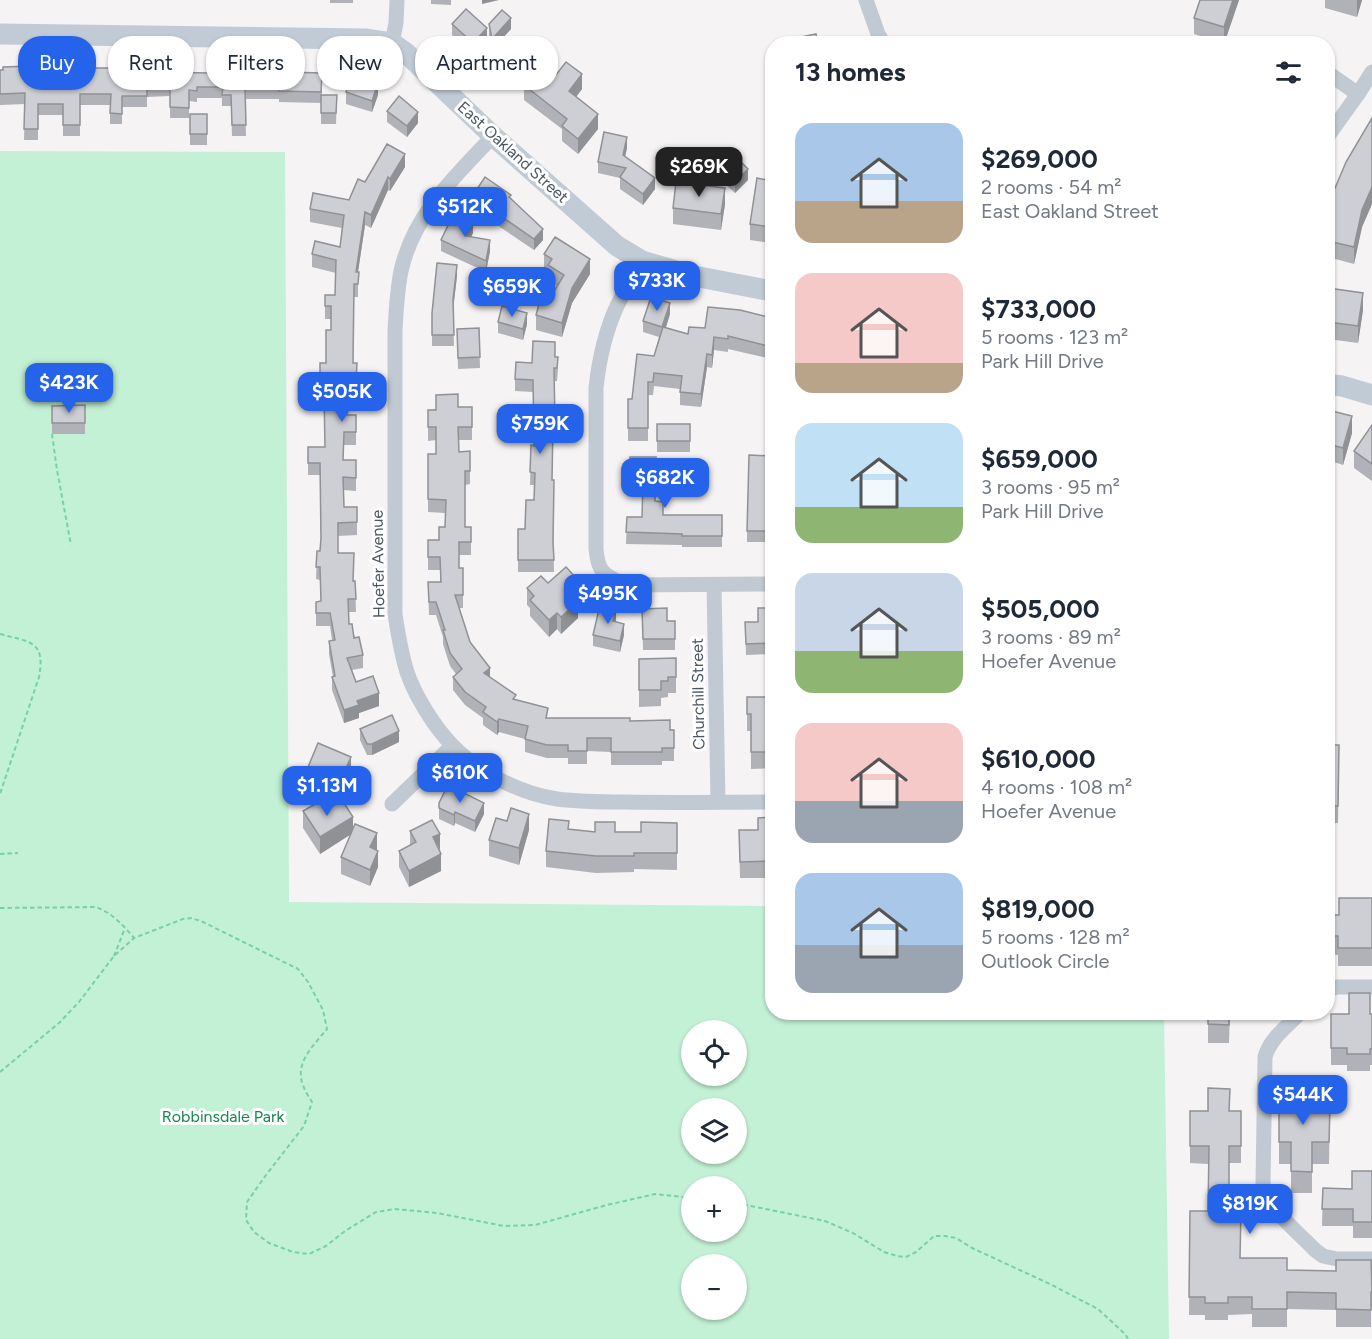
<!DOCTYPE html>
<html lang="en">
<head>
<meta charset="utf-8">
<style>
  :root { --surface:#fff; --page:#f2f2f3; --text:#1f2937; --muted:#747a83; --accent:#2563eb }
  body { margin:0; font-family:Figtree,sans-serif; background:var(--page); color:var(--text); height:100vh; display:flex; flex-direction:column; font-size:22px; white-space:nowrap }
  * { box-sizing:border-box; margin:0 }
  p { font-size:20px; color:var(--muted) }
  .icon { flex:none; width:33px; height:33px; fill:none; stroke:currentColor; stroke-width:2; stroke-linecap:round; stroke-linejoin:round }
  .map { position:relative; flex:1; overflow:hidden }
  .sheet { position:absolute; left:765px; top:36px; width:570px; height:984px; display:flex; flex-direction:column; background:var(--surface); border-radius:24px; box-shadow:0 2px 4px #0004 }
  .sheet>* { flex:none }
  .top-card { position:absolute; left:18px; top:36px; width:570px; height:54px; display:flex; gap:12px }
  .fabs { position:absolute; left:681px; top:1020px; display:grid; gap:12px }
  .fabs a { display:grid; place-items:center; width:66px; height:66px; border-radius:50%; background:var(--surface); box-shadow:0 2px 4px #0004; font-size:30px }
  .price { position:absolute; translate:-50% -51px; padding:0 14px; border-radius:12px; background:var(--accent); color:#fff; font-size:20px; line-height:39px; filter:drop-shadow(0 2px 3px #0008) }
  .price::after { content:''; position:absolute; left:50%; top:36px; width:18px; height:14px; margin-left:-9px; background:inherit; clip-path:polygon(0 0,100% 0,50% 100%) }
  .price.selected { background:#222; color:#fff }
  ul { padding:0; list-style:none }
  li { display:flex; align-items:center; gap:18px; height:150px; padding:0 30px }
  li span { display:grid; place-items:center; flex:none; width:168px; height:120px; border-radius:18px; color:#555 }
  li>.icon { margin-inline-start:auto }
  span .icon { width:72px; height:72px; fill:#fffc; stroke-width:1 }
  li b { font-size:26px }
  h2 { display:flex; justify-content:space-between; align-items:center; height:72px; padding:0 30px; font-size:26px }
  .tag { padding:0 21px; border-radius:24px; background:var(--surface); box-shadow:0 2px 4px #0004; font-size:21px; line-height:54px }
  .tag.selected { background:var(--accent); color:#fff }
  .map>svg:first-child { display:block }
</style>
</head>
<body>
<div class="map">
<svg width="1372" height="1339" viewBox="0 0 1372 1339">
  <rect width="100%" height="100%" fill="#f5f3f3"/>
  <path fill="#c3f1d5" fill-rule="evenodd" d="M0 151 285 152 289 902 772 906V1012L1164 1013 1169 1339H0ZM692 1030H736V1076H692ZM692 1108H736V1154H692ZM692 1186H736V1232H692ZM692 1264H736V1310H692Z"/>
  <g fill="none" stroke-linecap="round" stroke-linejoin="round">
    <g stroke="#7ad0a6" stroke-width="2" stroke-dasharray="4.5 3" stroke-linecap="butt">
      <path d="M52 434 57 470 71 545"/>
      <path d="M0 634C29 642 46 640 39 677L0 794"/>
      <path d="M0 854 18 853"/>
      <path d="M0 908 96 907C112 913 123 925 134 938L183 919 191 918 201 921 298 969 308 982 323 1010 327 1029C314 1045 294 1063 303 1085 305 1091 309 1097 312 1102L304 1126 266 1175 247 1202 246 1220 254 1232 269 1243 293 1252 309 1254 326 1246 345 1231 376 1212 395 1209 437 1213 504 1226 535 1225 607 1205 655 1194 692 1198"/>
      <path d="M114 956 125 928"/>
      <path d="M0 1072 59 1023 79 1002 114 956 134 938"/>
      <path d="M736 1203 825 1221 853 1233 884 1252 897 1256 906 1257 916 1252 934 1236H945L956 1238 972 1248 1050 1284 1098 1309 1125 1334 1128 1339"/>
    </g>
    <g stroke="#c1cad2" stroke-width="15">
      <path d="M866 0 878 34 884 44"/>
      <path d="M392 43 396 23 397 0"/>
      <path d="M1328 73 1358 94"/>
      <path d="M493 136C455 177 414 213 401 271 397 291 396 311 395 331V614C398 634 401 653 407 672 415 696 435 728 453 746 478 772 521 794 557 799 580 802 603 802 626 802 675 803 724 802 772 802"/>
      <path d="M1328 136 1358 94 1372 72"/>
      <path d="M642 261C634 276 624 291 617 306 605 332 599 360 596 388V549C598 573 604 575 625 585L772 584"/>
      <path d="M714 585 718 802"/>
      <path d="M392 804 452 746"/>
      <path d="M1328 990 1337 987H1372"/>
      <path d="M1301 1012C1288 1026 1270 1038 1265 1057L1263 1183C1267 1209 1297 1231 1315 1250L1323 1256 1337 1259H1372"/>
    </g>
    <g stroke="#c1cbd6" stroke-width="21">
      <path d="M0 34 367 39 392 43 406 53 493 136 617 246 642 261 694 276 772 291"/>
      <path d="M1328 384 1342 386 1372 395"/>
    </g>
  </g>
  <g fill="#b0b2b7">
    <rect x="330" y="0" width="23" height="3"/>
    <path d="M431 0H451V5L431 4Z"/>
    <path d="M1200 0H1239L1226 38 1219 42 1194 34V18Z"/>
    <path d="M1325 0H1362L1357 17 1325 8Z"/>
    <path d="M452 24 487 39 473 54 452 35Z"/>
    <path d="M489 24 511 29 492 50 489 35Z"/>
    <path d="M490 58 519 69 506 83 490 69Z"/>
    <path d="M0 70 31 71H88L210 73H322V95H337L336 124H321V103L279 102V99H245L246 136H232L231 106H222V98H197V102L189 101V118H170V96L147 97V107H122V124H110V105H80V136H63V115H38V140H24L25 104 0 105Z"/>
    <path d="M552 80 582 89 576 97 598 129 578 154 562 141V129L524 100V85Z"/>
    <path d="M346 92 378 95 372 112 346 104Z"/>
    <path d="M387 111 418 123 407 137 387 122Z"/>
    <rect x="190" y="114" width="17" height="31"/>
    <path d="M1372 118V204L1362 227 1354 264 1328 257V214Z"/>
    <path d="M627 148 625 156 655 189 643 205 620 189V178L598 173V162Z"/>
    <path d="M405 167 390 191 388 190 371 228 365 225 358 272V297H354L353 363H357L356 394H347V415H356V445H344L343 460H356V491L343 490 344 507H357V535L338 536V553L354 581H355L356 612H349V624L363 655V668L352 670 356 682 379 706 359 713V718L344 723 332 690V677H333L329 654V641L332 640 330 626H316V602L321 601 320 580 316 579 317 551H320L321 539 320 475H308V447H325L324 407H305L306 374H320L326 363 331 330V319H325V295H335L336 273 312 267V254L340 247 342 228 310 222V209L349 200 365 182Z"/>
    <path d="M722 170 748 180 735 193 722 181Z"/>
    <path d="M772 181 771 243 750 240V224Z"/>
    <path d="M475 192 511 198 543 240 534 250 482 215V208L475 203Z"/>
    <path d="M725 204 721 230 673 224V208Z"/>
    <path d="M473 233 471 237 490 251 486 272 441 251V240Z"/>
    <path d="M544 254 590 274 572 303 562 337 536 330V315L553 293 557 286 548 280V270L544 268Z"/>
    <path d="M457 276 453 309 454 346H432V313Z"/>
    <path d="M1328 288 1363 310 1358 343 1328 339Z"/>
    <path d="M670 314 666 328 688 334 705 328 772 318V359L728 349V352L714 350 712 368 707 367 701 407 680 405V389L654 386 653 395H648V441H628V399H632L654 356 659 337 643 332V321Z"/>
    <path d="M498 322 527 324 523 340 498 333Z"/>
    <path d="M479 328 480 368 458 369 457 329Z"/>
    <path d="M555 357 558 369 557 381H554L555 439H553L552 480 554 572H518V529H525L534 500 535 485H530L531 445 534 446 533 392 515 391V379L532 363Z"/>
    <path d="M772 399V432L768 417V400Z"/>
    <path d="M85 405V434H52V406Z"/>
    <path d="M458 407H472V440H458L459 452 470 451V484L465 485V527L471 542V555H459V568L463 595V608H459L470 642 490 677 516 700 548 718 630 721 674 730V761H662V765H611V752L587 751V764H568V758H547L525 752V739L499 732 497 735 483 725V718L465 705 453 690V677L456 674 450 666 443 644V637L436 615H429L428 582H440V570H428V540H439L445 527V513L428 512V454H436V440L428 441V410Z"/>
    <path d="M1328 410 1352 433 1343 465 1328 460Z"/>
    <rect x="657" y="424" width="33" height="28"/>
    <path d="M1372 425V481L1354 468V451Z"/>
    <path d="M772 456V542H747V531Z"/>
    <path d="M630 457 663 515H722V547H682V545L626 544 627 517H642V491H629Z"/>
    <path d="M548 583 578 596 576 599 578 618 561 634 557 629 549 637 530 616V608L527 605V588Z"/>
    <path d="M772 608V654L746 655 745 622H758Z"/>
    <path d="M642 609 667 621H675V650H643Z"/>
    <path d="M616 620 615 622 624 635 620 652 593 646V635Z"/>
    <path d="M676 658V693H668V697L661 698V706L639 707V659Z"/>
    <path d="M747 697H772V768L751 769V731H747Z"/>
    <path d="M360 729 399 742 372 755H367L360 740Z"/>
    <path d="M1328 745H1339L1338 823H1328Z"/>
    <path d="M351 768 342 788 328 782 324 790 306 783V772Z"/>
    <path d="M439 803 484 814 475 832 455 823 454 826 439 819Z"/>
    <path d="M328 809 376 850 378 867 370 886 341 874V857L351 834 320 854 303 828V811Z"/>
    <path d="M772 817V878H740L739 830H758Z"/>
    <path d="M677 823V870L634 869V872L596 873 546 867V851L569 829 595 832H641Z"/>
    <path d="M529 830 519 865 489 856V840Z"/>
    <path d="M410 831 440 850 441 871 409 887 399 867V851L410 845Z"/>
    <path d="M1372 898V966H1338V955L1328 954V915H1339Z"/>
    <path d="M1208 1012H1230L1229 1043H1208Z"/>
    <path d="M1331 1014H1372V1065H1370V1071H1347V1065H1331Z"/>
    <path d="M1279 1107H1330L1329 1164H1312V1193H1291V1164H1279Z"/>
    <path d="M1190 1111H1241V1163H1229V1211L1240 1258 1287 1270 1372 1272V1310H1371V1327H1336V1310L1287 1309V1327H1252V1314L1228 1315V1320H1205V1315H1189L1190 1211H1208V1164L1190 1163Z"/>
    <path d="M1372 1171V1238H1353V1226H1322L1323 1188 1352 1189Z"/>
  </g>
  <g fill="#909195">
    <path d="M482 0H499L482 4Z"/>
    <path d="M1233 0H1239L1224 44V27Z"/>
    <path d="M1357 0H1362L1357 17Z"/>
    <path d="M511 18V29L492 50V39Z"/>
    <path d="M487 28V39L473 54V43Z"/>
    <path d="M519 58V69L506 83V72Z"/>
    <path d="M582 74V89L569 106V91Z"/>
    <path d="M378 83V95L372 112V101Z"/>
    <path d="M418 112V123L407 137V126Z"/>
    <path d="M598 114V129L578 154V139Z"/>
    <path d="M627 137V148L623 166V155Z"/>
    <path d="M405 154V167L390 191V179Z"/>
    <path d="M748 169V180L735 193V182Z"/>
    <path d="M388 177V190L371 228V215Z"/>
    <path d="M655 178V189L643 205V194Z"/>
    <path d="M1372 187V204L1362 227 1354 264V247L1362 210Z"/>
    <path d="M725 188V204L721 230V214Z"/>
    <path d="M365 212V225L356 285V272Z"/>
    <path d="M772 214V231L771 243V227Z"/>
    <path d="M473 222V233L466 247V236Z"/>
    <path d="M543 229V240L534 250V239Z"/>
    <path d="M490 240V251L486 272V261Z"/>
    <path d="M590 259V274L572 303 562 337V323L572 288Z"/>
    <path d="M457 265V276L453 310V299Z"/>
    <path d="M1363 293V310L1358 343V326Z"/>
    <path d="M670 303V314L662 338V327Z"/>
    <path d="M527 313V324L523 340V329Z"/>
    <path d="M714 337V350L712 368V355Z"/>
    <path d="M707 354V367L701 407V394Z"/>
    <path d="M1352 416V433L1343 465V448Z"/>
    <path d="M578 580V596L567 606V590Z"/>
    <path d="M578 602V618L561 634V617Z"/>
    <path d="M616 609V620L613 632V621Z"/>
    <path d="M557 613V629L549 637V620Z"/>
    <path d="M624 624V635L620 652V641Z"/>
    <path d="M490 668V681L484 673Z"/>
    <path d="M379 693V706L359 713V718L344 723V710L357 701Z"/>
    <path d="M499 719V732L497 735V722Z"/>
    <path d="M399 731V742L372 755V744Z"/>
    <path d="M351 757V768L342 788V777Z"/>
    <path d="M328 771V782L324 790V779Z"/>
    <path d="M484 803V814L475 832V821Z"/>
    <path d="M455 812V823L454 826V815Z"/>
    <path d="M529 814V830L519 865V848Z"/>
    <path d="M353 817V833L320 854V837Z"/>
    <path d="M377 833V850L370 847Z"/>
    <path d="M440 834V850L433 837Z"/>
    <path d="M378 851V867L370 886V870Z"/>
    <path d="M441 854V871L409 887V871Z"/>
  </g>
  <g fill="#cdcfd5" stroke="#909195" stroke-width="1.5">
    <path d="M1200 0H1233L1224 27 1194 18Z"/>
    <path d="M466 9 487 28 473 43 452 24Z"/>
    <path d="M502 10 511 18 492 39 489 24Z"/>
    <path d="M816 34 818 44H797L796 38Z"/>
    <path d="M1226 38 1230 44H1217Z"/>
    <path d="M503 44 519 58 506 72 490 58Z"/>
    <path d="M566 62 582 74 569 91 598 114 578 139 562 126 567 119 524 85 538 69 552 80Z"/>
    <path d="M31 66V71H88L89 68H155V72L210 73V70L322 73 321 92 279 91V89L245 88 246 125H232L231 95H222L223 87H197V91L189 90V108L170 107V85L147 86V96H122V114L110 113 111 94H80V125H63V104H38V129H24L25 93 0 94V70H3V67Z"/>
    <path d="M352 74 378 83 372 101 346 92Z"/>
    <path d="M321 95H337L336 113H321Z"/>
    <path d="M399 96 418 112 407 126 387 111Z"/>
    <rect x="190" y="114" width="17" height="20"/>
    <path d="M1372 118V187L1362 210 1354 247 1328 241V214L1333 193 1346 162Z"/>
    <path d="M604 132 627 137 623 155 655 178 643 194 620 177 626 168 598 162Z"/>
    <path d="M387 144 405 154 390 179 388 177 371 215 365 212 356 272H359L358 284H354L353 363H357L356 381H347V415H356V432H344L343 460H356V478L343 477 344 507H357V522L338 523V553H354L353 581H355L356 599H348L349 624H352L354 638 359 637 363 655 347 658 356 682 373 676 379 693 357 701 359 705 344 710 332 677 335 676 329 641 335 640 330 613H316V602L321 601 320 567H316L317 551H320L321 538 320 463H308V447H325L324 394H305L306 374H320V363H326V330H331V306H325V295H335L336 260 312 254 315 241 340 247 344 215 310 209 313 193 349 200 358 179 365 182Z"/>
    <path d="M735 156 748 169 735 182 722 170Z"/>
    <path d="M485 177 511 195 509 197 543 229 534 239 482 203 485 199 475 192Z"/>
    <path d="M757 178 772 181V214L771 227 750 224Z"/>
    <path d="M676 182 725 188 721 214 673 208Z"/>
    <path d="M454 213 473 222 466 236 490 240 486 261 441 240Z"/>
    <path d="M555 237 590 259 572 288 562 323 536 315 543 290 553 293 564 275 548 265 552 259 544 254Z"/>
    <path d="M437 263 457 265 453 299 454 335H432V313Z"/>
    <path d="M1328 288 1363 293 1358 326 1328 322Z"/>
    <path d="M651 297 670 303 662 327 643 321Z"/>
    <path d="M502 306 527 313 523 329 498 322Z"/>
    <path d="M708 307 740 310 772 318V347L728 336V339L714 337 712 355 707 354 701 394 680 392 682 376 654 373 653 382H648V428H628V399H632L637 354 654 356 663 327 688 334 689 327 705 328Z"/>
    <path d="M479 328 480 357 458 358 457 329Z"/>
    <path d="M533 341 555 342V357H558L557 368H554L555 426H553L552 480H554L553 542 554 560H518V529H525L526 500H534L535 473 530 472 531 445 534 446 533 380 515 379 516 362 532 363Z"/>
    <path d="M458 394V407H472V427H458L459 452 470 451V471H465V527H471V542H459V568H463V595H455L470 642 490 668 484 673 516 695 513 699 548 708 546 718H630V721L670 720V730H674V748H662V752H611V738H587V751H568V745H547L525 739 528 726 499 719 497 722 483 712 486 707 465 692 453 677 462 669 450 653 443 630H445L436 602H429L428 582H441L440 557H428V540H439V527H445L446 500 428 499V454H436V427H428V410H436V395Z"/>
    <path d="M772 399V416L768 400Z"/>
    <path d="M85 405V423H52V406Z"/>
    <path d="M1328 410 1352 416 1343 448 1328 444Z"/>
    <rect x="657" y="424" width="33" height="17"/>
    <path d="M1372 425V464L1354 451Z"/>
    <path d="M749 455 772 456V531H747Z"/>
    <path d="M630 457H656L655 501 663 502V515H722V536H682V534L626 532 627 517H642L643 480H629Z"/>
    <path d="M566 567 578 580 567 590 578 602 561 617 557 613 549 620 530 600 534 596 527 588 541 576 548 583Z"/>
    <path d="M600 605 616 609 613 621 624 624 620 641 593 635Z"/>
    <path d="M667 608V621H675V639H643L642 609Z"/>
    <path d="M758 608H772V643L746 644 745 622H758Z"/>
    <path d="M676 658V677H668V681H661V690H639V659Z"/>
    <path d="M747 697H772V752H751V714H747Z"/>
    <path d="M392 715 399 731 372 744H367L360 729Z"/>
    <path d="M318 743 351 757 342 777 328 771 324 779 306 772Z"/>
    <path d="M1328 745H1339L1338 806H1328Z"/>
    <path d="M448 785 484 803 475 821 455 812 454 815 439 808V803Z"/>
    <path d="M322 800 328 809 342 800 353 817 320 837 303 811Z"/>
    <path d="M511 808 529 814 519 848 489 840 496 818 507 821Z"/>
    <path d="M772 817V861L740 862 739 830H758V818Z"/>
    <path d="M549 819 569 821 568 829 595 832V822H615V832H641V822L677 823V853H634V856H596L546 851Z"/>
    <path d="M432 820 440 834 433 837 441 854 409 871 399 851 416 842 410 831Z"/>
    <path d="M355 824 377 833 370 847 378 851 370 870 341 857Z"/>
    <path d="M1339 898H1372V948H1338V936H1328V915H1339Z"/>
    <path d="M1349 993H1370V1014H1372V1049H1370V1054H1347V1048H1331V1014H1349Z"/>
    <path d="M1208 1012H1229V1025L1208 1024Z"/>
    <path d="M1291 1084H1313V1107H1330L1329 1142H1312V1172L1291 1171V1142H1279V1107H1291Z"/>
    <path d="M1208 1088 1230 1089 1229 1111H1241V1146H1229V1211H1241L1240 1258H1287V1270L1336 1271V1260H1371L1372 1292H1371V1310L1336 1309V1293L1287 1292V1309H1252V1297H1228V1303H1205V1297H1189L1190 1211H1208L1209 1146H1190V1111H1208Z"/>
    <path d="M1352 1171H1372V1222H1353V1209H1322L1323 1188 1352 1189Z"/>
  </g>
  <g text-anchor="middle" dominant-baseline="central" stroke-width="6" stroke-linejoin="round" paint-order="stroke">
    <g font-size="16" fill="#4a5661" stroke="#fff">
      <text transform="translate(513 152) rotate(42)">East Oakland Street</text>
      <text transform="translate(378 564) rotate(-91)">Hoefer Avenue</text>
      <text transform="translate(698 694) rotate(-91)">Churchill Street</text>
    </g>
    <g font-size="16" fill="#17864f" stroke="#fff">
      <text x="223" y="1116">Robbinsdale Park</text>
    </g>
  </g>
</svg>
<div class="fabs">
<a><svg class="icon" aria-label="locate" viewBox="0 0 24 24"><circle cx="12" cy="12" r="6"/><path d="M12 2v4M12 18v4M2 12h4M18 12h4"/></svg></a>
<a><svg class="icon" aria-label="layers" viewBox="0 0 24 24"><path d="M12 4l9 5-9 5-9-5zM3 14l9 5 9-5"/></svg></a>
<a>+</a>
<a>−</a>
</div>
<b class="price selected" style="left:699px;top:198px">$269K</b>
<b class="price" style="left:465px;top:238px">$512K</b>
<b class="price" style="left:657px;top:312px">$733K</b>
<b class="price" style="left:512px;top:318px">$659K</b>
<b class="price" style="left:69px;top:414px">$423K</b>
<b class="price" style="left:342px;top:423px">$505K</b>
<b class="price" style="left:540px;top:455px">$759K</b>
<b class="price" style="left:665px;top:509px">$682K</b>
<b class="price" style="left:608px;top:625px">$495K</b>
<b class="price" style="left:460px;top:804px">$610K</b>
<b class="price" style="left:327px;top:817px">$1.13M</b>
<b class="price" style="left:1303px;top:1126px">$544K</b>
<b class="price" style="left:1250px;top:1235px">$819K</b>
<div class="top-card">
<a class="tag selected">Buy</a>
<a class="tag">Rent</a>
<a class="tag">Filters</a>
<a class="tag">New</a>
<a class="tag">Apartment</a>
</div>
<section class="sheet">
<h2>13 homes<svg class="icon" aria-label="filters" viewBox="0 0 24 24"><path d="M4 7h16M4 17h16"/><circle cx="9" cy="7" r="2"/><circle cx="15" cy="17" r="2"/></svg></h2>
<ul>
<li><span style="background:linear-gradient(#a9c7e8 65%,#b9a48a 0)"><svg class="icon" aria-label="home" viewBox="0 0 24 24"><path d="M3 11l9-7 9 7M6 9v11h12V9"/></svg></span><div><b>$269,000</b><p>2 rooms · 54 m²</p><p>East Oakland Street</p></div></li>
<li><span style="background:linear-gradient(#f6c9c9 75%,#b9a48a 0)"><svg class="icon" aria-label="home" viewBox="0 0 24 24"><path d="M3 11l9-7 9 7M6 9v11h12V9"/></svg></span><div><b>$733,000</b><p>5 rooms · 123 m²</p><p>Park Hill Drive</p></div></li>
<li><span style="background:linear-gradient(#bfe0f5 70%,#8fb573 0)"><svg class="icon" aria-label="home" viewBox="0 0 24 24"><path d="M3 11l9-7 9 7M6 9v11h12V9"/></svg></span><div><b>$659,000</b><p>3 rooms · 95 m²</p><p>Park Hill Drive</p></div></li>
<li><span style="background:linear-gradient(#c9d6e8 65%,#8fb573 0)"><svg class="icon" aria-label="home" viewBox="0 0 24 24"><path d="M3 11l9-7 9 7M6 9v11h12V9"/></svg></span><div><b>$505,000</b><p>3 rooms · 89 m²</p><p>Hoefer Avenue</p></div></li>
<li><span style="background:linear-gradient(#f6c9c9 65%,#9aa5b1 0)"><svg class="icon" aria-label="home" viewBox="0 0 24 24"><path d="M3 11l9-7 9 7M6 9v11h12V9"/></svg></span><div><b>$610,000</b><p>4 rooms · 108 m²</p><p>Hoefer Avenue</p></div></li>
<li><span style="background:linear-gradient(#a9c7e8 60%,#9aa5b1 0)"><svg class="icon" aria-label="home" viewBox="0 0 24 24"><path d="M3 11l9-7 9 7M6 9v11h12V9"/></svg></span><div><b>$819,000</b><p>5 rooms · 128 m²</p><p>Outlook Circle</p></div></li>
</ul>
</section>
</div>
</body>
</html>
